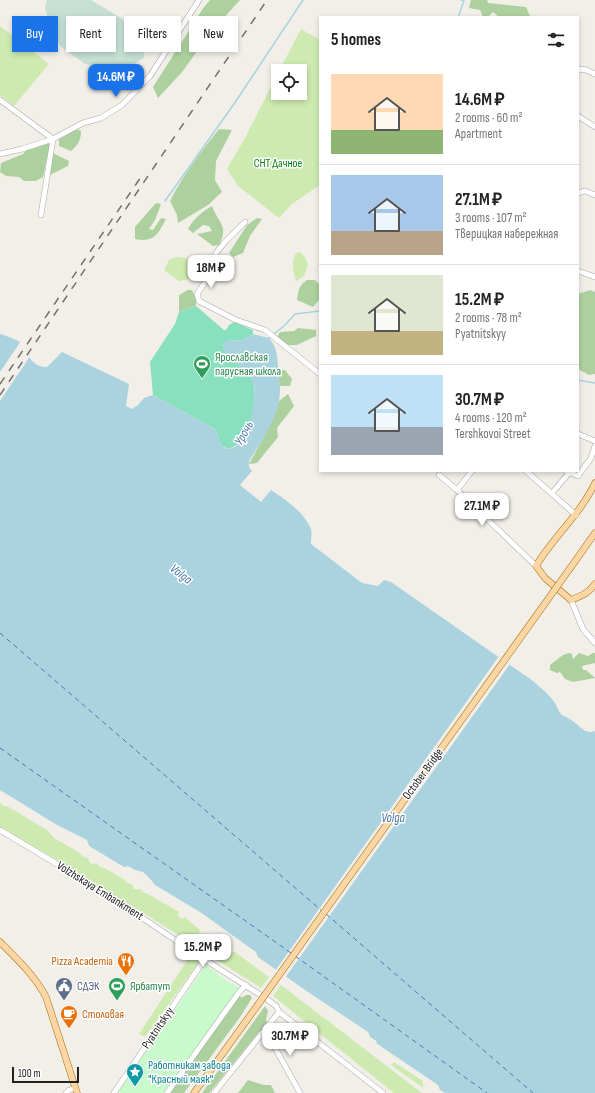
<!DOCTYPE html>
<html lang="en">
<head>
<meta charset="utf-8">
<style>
  :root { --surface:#fff; --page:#f2f2f2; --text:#222; --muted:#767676; --line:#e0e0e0; --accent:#1a73e8 }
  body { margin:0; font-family:"Sofia Sans Condensed",sans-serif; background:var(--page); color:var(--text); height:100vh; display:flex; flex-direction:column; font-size:15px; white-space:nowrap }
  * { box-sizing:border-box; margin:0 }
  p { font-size:13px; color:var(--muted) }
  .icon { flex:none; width:22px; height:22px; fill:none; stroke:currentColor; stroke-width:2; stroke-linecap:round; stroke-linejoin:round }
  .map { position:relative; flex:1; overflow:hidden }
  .panel { position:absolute; left:319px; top:16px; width:260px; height:456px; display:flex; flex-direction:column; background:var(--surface); border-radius:0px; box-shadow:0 2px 6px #0003 }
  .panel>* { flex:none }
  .guide { position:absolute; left:12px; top:16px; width:247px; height:36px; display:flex; gap:8px }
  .buttons { position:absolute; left:271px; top:64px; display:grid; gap:8px }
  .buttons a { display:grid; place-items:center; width:36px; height:36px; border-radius:0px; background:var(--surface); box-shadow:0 2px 6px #0003; font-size:20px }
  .scale { position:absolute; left:12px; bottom:10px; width:67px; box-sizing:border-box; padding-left:4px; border:2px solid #222; border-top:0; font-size:11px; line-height:14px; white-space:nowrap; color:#222; -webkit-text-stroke:3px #fff; paint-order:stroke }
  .price { position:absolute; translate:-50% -34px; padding:0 9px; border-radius:8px; background:#fff; color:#222; font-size:13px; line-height:26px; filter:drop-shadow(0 1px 2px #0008) }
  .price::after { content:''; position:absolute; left:50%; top:24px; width:12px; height:9px; margin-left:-6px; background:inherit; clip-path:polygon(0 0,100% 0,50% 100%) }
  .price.active { background:var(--accent); color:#fff }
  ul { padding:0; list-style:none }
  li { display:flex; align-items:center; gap:12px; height:100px; padding:0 12px }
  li+li { border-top:1px solid var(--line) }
  li span { display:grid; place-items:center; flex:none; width:112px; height:80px; border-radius:0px; color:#555 }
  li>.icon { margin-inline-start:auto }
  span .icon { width:48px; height:48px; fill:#fffc; stroke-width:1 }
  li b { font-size:17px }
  h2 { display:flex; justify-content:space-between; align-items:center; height:48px; padding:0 12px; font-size:17px }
  .pill { padding:0 14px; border-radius:0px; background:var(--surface); box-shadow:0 2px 6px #0003; font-size:14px; line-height:36px }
  .pill.active { background:var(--accent); color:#fff }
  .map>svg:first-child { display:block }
</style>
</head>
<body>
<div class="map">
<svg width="595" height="1093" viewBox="0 0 595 1093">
  <rect width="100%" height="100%" fill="#f2efe9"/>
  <g fill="#cdebb0">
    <path d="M0 26 49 64 14 106 0 95Z"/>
    <path d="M301 29 320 40V185L292 204 279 218 238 186 227 169 246 136 278 73V93H300V71H279Z"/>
    <path d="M300 252 305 257 308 265 304 276 296 281C293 271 291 263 296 253Z"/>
    <path d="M177 257 187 258 190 267 195 270C191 279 188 280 179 281L164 270 169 260Z"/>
    <path d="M0 802 3 806H7L47 830 54 838 80 853 83 857 88 858 90 863 93 864 97 863 99 866 104 868 124 879 127 883 132 884 134 889H141L144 893H146L178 911 179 912 178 916 182 919 185 917 200 930 199 933 201 935 204 933 209 940 210 944 206 952 69 867 0 827Z"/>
    <path d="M223 950 235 952 269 977 261 988 212 957Z"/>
    <path d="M190 956 199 962 145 1037 139 1034Z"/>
    <path d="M281 985 422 1093H394L273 996Z"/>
    <path d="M394 1062 423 1081V1088L391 1065Z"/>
  </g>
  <g fill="#add19e">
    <path d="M210 0H240L209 34 183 71 158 98 153 87 204 7Z"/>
    <path d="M471 0H487L488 3 526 7 530 16 499 17 493 12 488 17H483L480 10 469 8Z"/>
    <path d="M76 129 81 131C81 140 78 145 71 151L59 146V139Z"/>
    <path d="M219 129 232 130 216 161 215 180 222 192 208 205 178 223 177 215 170 201C183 175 201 152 219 129Z"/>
    <path d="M46 143 50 144 43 177 36 181H24L19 177 6 176 0 172 1 163 23 154 26 150Z"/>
    <path d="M53 153 69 161 68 166 50 175Z"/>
    <path d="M156 203 161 204 155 220 149 229 153 230 161 218 166 219C158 234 154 243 135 239V227Z"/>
    <path d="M212 206C219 224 229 226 219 245L213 246 197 234 212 231 209 226 203 225 193 233 188 229C194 218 202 212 212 206Z"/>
    <path d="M257 218 262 219 250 236 243 253 233 257 229 253 247 225Z"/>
    <path d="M307 280H315L320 285V299L313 307 297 300C298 291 299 285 307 280Z"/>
    <path d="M188 290H192L196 298V306L179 312V295Z"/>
    <path d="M590 290 595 292V374L589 375 578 369V294Z"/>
    <path d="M298 328 316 330V336L297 345H287L277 337 280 332 294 331Z"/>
    <path d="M285 370 292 379 290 386H280L278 375 279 371Z"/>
    <path d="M288 394 294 406 277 428 278 437 257 463 249 464 272 421 279 401Z"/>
    <path d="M569 653 572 654 573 659 579 653 588 656 593 653H595V663L582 666 583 670H586L595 678 573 682 565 679 560 672 557 673 550 670V665L563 655Z"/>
    <path d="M246 995H250L252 998 240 1017 184 1093H168L239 997H243Z"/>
    <path d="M265 1006 268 1011 266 1020 267 1022 209 1093H202Z"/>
    <path d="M248 1080 264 1085H271L275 1093H238Z"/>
  </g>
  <path fill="#c6e0d4" d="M47 0H91L121 18 143 40 144 58 124 70 85 64 60 46 51 27 45 8Z"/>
  <path fill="#c8facc" d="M206 965 231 984 241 988 163 1093H118Z"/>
  <path fill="#88e0be" d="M196 306 224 330H226L229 325 234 322 253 330V334L243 340 227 341 226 352C235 360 246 368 252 379 258 391 252 427 244 438 240 443 235 446 229 449L221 446 215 429 153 395 150 362 175 324 179 312Z"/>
  <path fill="#aad3df" d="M0 334C6 336 13 338 18 341 31 350 26 366 47 367L62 352 129 384 126 406 132 409 138 405 144 398 153 395 215 429 221 446 227 449C247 447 250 424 253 408 254 398 257 387 251 378 245 368 222 354 222 344L227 341 243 340 253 334 269 338C278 347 278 362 278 373 278 379 281 385 280 391 279 417 262 440 249 461V467L252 471 240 485 261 502 271 490C286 500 303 511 311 529 312 533 311 540 311 544L362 583 378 586 384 580 391 582 533 681C541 688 549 694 555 703 557 706 558 711 561 714 564 717 568 717 571 720 580 725 584 735 595 731V1093H445L440 1090 438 1085 376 1043 377 1041 378 1042 370 1037 368 1032 305 990 258 957 256 952 200 912 155 885C152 880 147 876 143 872L135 870 128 866 124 867 89 846 87 840 57 825 0 790Z"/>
  <g fill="#f2efe9">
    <path d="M21 341 31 355 0 401V372Z"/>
    <path d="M499 656 510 664 285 978 275 971Z"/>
  </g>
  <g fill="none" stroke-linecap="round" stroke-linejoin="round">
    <g stroke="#aad3df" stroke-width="1.5">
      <path d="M458 17 464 1 461 0"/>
      <path d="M165 201 234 104 303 0"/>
      <path d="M268 339 285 325 295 314 320 311"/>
      <path d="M578 380 595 383"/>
    </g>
    <g stroke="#4a7aab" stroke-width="1" stroke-dasharray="5 4" stroke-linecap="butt">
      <path d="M0 633 322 911"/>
      <path d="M0 748 291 953"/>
      <path d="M326 914 533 1093"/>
      <path d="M295 956 487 1093"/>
    </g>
    <defs>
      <g id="minor">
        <path d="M578 70C584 67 590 72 595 74"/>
        <path d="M0 100 53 139 41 215"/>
        <path d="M578 116 595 127"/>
        <path d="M0 154 22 149 53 139 83 123 101 118 122 105 150 76 199 0"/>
        <path d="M578 193 585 191 595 195"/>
        <path d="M245 222 225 242 216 253 210 275 197 294 199 301 236 320 265 330 320 374"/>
        <path d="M578 271 595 277"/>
        <path d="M578 434 595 441"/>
        <path d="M526 471 576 515"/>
        <path d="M566 471 578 476 591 458 595 446"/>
        <path d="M439 475 457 490 536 566"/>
        <path d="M457 490 472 471"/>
        <path d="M552 493 569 473"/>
        <path d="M571 600 583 629 595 643"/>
        <path d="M0 830 107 894 193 952"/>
        <path d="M207 955 217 941"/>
        <path d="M221 970 259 994"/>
        <path d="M268 1000 276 1006 279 1012 383 1093"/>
        <path d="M262 1033 273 1044 300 1093"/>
        <path d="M66 1093 69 1090 75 1088"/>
        <path d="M114 1093 202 963"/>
        <path d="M167 1093 240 991 246 985"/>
        <path d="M214 1093 279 1012"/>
      </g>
      <g id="major">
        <path d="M595 483C580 515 553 537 536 566L545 578 571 600C581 596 589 593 595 584"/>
        <path d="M571 567 595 533"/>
        <path d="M0 942C17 959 35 976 46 997L77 1093"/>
        <path d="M194 1093 257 1006"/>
      </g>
    </defs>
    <use href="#minor" stroke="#a9a9a9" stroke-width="6"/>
    <use href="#major" stroke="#a06b00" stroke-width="7"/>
    <use href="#minor" stroke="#fff" stroke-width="5"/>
    <use href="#major" stroke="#fcd6a4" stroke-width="6"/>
    <g stroke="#707070" stroke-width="1.5" stroke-dasharray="8 8" stroke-linecap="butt">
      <path d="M0 384 143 174"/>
      <path d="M0 395 267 0"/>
    </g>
    <defs>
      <path id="minor-bridge" d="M193 952 221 970"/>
      <path id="major-bridge" d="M257 1006 571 567"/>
    </defs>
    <use href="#minor-bridge" stroke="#a9a9a9" stroke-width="6" stroke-linecap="butt"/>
    <use href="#major-bridge" stroke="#a06b00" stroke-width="7" stroke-linecap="butt"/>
    <use href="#minor-bridge" stroke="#fff" stroke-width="5"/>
    <use href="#major-bridge" stroke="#fcd6a4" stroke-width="6"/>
  </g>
  <defs>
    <symbol id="stadium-pin" viewBox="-11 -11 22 30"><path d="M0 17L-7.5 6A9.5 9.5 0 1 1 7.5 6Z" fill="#2e9e5b" stroke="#fff"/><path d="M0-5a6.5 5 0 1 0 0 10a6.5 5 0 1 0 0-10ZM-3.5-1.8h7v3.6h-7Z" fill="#fff"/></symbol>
    <symbol id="restaurant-pin" viewBox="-11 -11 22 30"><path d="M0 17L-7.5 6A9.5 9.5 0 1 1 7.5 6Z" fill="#e8710a" stroke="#fff"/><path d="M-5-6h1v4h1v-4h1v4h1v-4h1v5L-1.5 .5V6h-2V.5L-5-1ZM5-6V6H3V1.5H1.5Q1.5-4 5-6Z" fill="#fff"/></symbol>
    <symbol id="civic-pin" viewBox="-11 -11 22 30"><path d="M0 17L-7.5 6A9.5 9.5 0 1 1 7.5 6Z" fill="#5c6f8a" stroke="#fff"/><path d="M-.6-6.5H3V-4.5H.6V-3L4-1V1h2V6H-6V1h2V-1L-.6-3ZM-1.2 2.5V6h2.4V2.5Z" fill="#fff"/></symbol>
    <symbol id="cafe-pin" viewBox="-11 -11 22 30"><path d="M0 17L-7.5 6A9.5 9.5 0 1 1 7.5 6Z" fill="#e8710a" stroke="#fff"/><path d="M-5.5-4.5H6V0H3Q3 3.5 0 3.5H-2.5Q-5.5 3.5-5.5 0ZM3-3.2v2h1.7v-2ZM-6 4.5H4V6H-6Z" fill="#fff"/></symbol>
    <symbol id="sight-pin" viewBox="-11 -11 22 30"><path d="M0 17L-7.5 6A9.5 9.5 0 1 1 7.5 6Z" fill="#0f9aa8" stroke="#fff"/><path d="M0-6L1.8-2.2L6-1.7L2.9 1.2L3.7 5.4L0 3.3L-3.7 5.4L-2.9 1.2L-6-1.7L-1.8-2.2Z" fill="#fff"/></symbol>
  </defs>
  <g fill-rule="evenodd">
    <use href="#stadium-pin" x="192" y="354" width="20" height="27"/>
    <use href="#restaurant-pin" x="116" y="951" width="20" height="27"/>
    <use href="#civic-pin" x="54" y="976" width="20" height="27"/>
    <use href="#stadium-pin" x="107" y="976" width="20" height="27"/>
    <use href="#cafe-pin" x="59" y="1004" width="20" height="27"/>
    <use href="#sight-pin" x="125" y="1062" width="20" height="27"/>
  </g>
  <g text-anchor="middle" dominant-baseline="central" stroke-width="3" stroke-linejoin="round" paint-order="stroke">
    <g font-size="12" fill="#0c8416" stroke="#fff">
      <text x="278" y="163">СНТ Дачное</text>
    </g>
    <g font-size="12" fill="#27864d" stroke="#fff" text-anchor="start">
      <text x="215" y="357">Ярославская<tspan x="215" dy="14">парусная школа</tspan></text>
      <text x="130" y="986">Ярбатут</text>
    </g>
    <g font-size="12" fill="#222" stroke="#fff">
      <text transform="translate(423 774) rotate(-54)">October Bridge</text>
      <text transform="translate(100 891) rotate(32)">Volzhskaya Embankment</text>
      <text transform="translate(158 1028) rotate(-56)">Pyatnitskyy</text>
    </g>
    <g font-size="12" fill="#c56008" stroke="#fff" text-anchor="end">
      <text x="113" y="961">Pizza Academia</text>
      <text x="82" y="1014" text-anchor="start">Столовая</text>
    </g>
    <g font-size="12" fill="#4e5e75" stroke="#fff" text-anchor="start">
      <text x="77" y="986">СДЭК</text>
    </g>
    <g font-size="12" fill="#0d838f" stroke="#fff" text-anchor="start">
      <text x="148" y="1065">Работникам завода<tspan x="148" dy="14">"Красный маяк"</tspan></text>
    </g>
    <g font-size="13" font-style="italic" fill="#4a7aab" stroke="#fff">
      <text transform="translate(244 433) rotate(-61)">Урочь</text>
      <text transform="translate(181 574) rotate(38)">Volga</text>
      <text x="393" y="818">Volga</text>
    </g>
  </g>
</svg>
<div class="buttons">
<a><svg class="icon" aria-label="locate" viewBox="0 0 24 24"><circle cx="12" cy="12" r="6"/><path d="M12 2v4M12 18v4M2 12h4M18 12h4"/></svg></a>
</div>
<div class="scale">100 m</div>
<b class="price active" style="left:116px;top:98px">14.6M ₽</b>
<b class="price" style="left:211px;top:289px">18M ₽</b>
<b class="price" style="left:482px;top:527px">27.1M ₽</b>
<b class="price" style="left:203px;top:968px">15.2M ₽</b>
<b class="price" style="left:290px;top:1057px">30.7M ₽</b>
<div class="guide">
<a class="pill active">Buy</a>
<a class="pill">Rent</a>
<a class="pill">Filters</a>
<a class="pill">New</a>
</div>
<section class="panel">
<h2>5 homes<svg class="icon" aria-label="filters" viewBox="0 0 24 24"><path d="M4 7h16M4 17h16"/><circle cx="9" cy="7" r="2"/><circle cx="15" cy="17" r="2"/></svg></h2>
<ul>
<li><span style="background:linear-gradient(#ffd9b3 70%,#8fb573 0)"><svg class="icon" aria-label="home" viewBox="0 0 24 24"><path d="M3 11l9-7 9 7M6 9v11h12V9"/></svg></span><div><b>14.6M ₽</b><p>2 rooms · 60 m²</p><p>Apartment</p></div></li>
<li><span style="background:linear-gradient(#a9c7e8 70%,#b9a48a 0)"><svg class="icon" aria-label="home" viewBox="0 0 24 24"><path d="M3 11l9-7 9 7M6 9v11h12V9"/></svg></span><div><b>27.1M ₽</b><p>3 rooms · 107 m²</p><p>Тверицкая набережная</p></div></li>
<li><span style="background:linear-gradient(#dfe7d0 70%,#c2b280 0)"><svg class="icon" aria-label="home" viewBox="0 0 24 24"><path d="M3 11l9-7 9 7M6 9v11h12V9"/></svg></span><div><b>15.2M ₽</b><p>2 rooms · 78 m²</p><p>Pyatnitskyy</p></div></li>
<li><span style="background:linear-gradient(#bfe0f5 65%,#9aa5b1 0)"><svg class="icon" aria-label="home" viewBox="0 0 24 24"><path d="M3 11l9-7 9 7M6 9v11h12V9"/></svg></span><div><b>30.7M ₽</b><p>4 rooms · 120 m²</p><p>Tershkovoi Street</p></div></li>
</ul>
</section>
</div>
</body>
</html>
